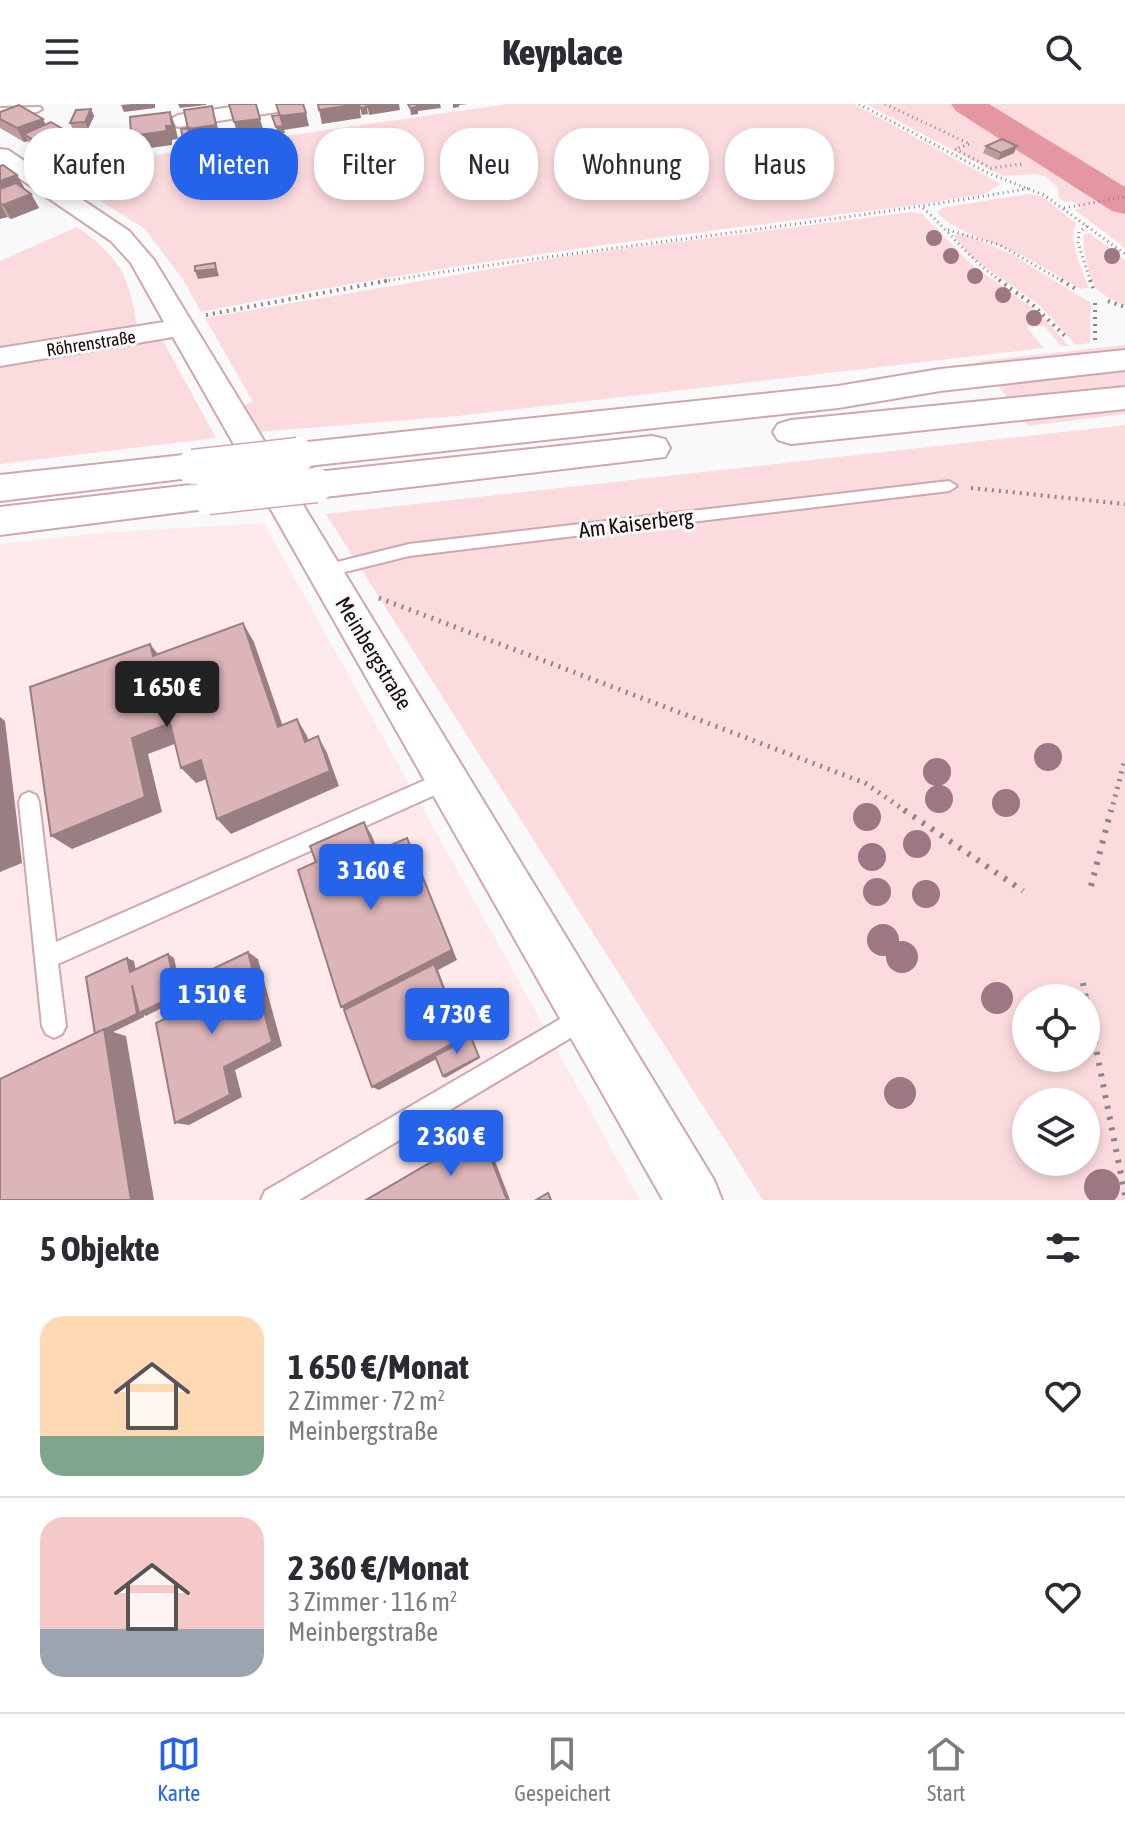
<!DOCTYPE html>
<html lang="de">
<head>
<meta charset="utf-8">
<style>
  :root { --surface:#fff; --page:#f7f7f7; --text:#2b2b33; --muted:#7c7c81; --line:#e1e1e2; --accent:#2563eb }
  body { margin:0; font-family:"Asap Condensed",sans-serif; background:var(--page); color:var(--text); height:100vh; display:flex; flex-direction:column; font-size:30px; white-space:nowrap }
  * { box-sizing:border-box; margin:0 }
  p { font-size:26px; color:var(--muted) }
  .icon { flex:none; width:44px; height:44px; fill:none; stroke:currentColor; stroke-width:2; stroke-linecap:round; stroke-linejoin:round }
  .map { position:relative; height:1096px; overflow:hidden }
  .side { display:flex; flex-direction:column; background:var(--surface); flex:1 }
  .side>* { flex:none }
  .banner { position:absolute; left:24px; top:24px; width:1078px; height:72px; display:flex; gap:16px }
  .buttons { position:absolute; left:1012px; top:880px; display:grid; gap:16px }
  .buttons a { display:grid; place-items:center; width:88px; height:88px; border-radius:50%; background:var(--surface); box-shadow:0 4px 12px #0003; font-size:40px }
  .price { position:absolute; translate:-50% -68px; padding:0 18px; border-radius:8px; background:var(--accent); color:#fff; font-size:26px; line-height:52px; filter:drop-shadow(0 2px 4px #0008) }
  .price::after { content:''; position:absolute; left:50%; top:48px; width:24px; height:18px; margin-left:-12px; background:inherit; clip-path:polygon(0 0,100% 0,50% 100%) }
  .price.current { background:#222; color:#fff }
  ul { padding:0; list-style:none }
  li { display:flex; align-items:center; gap:24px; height:200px; padding:0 40px }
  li+li { border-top:2px solid var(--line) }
  li span { display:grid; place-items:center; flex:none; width:224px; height:160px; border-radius:24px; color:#555 }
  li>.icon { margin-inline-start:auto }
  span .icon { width:96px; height:96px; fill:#fffc; stroke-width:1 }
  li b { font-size:34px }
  h2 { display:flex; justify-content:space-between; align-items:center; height:96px; padding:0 40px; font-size:34px }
  .chip { padding:0 28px; border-radius:32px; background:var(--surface); box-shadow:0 4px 12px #0003; font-size:28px; line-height:72px }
  .chip.current { background:var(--accent); color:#fff }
  header { display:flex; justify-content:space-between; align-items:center; height:104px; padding:0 40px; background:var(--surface); font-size:36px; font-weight:800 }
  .dock { display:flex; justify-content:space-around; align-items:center; height:112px; border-top:2px solid var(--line); background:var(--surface); font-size:22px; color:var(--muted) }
  .dock a { display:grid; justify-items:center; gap:4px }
  .dock .current { color:var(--accent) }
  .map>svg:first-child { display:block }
</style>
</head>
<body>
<header><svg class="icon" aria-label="menu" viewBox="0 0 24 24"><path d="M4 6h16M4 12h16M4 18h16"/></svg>Keyplace<svg class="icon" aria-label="search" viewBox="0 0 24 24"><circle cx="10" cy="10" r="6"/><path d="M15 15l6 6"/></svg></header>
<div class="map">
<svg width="1125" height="1096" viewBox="0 0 1125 1096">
  <rect width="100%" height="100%" fill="#f9f9f9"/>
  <path fill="#fee9eb" d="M264 419 530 897 640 1096H0V440L99 429Z"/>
  <g fill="#fcdbde" fill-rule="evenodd">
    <path d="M508 0H854L1001 80 984 90 916 101C676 131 437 160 201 208L182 174 145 125 58 70 133 54Z"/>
    <path d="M866 0H1125V144L1075 106 1081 104 1072 97 1065 98 1059 94 1058 84 1046 73 1036 70 1002 72Z"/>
    <path d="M1028 90 1041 92 1076 119C1068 139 1082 165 1089 184L1081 185C1061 174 1041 161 1021 151 992 137 959 130 937 109L941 104Z"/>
    <path d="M912 108 922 110 972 161 1037 207 1069 242H1061L1044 222 1027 223 1043 244 458 312 257 328 242 302 253 298 205 214 567 152Z"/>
    <path d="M77 123C120 153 130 173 137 224L0 246V157Z"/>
    <path d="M962 129 1011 150 1091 199 1090 239 1076 241 1039 201 972 154 953 131Z"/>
    <path d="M1089 129 1125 156V201C1114 197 1106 193 1098 186 1091 179 1081 141 1084 131Z"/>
    <path d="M162 235 216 334 0 360V260Z"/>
    <path d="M1125 241V310L1028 322 980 257Z"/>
    <path d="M1125 321V1096H763L326 410ZM1026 894H1086V954H1026ZM1026 998H1086V1058H1026Z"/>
  </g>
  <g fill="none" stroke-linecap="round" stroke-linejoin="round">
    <path fill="#e497a0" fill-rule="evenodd" d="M951 0H989L1125 83V110L1112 107 956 7Z"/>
    <defs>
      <g id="service">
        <path d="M40 3 42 5 37 8 0 10V4Z"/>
        <path d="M949 377 957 382 949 387 409 452 325 473 317 467 325 461 409 440Z"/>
        <path d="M448 666 455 668 458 675 455 682 58 860 66 922 62 930 54 934 46 930 42 922 19 698 22 691 29 688 36 691 39 698 56 838Z"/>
        <path d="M586 900 594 904 598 912 594 920 299 1096H261L265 1087Z"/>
      </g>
      <g id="minor">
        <path d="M251 0H300L290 6 178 23 168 17 178 11Z"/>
        <path d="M0 45 8 46 129 127 154 156 714 1076 722 1096H663L173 233 0 262V244L164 218 131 159 111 137 0 61Z"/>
      </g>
      <g id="trunk">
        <path d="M1125 246V266L940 287 838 304 298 363 285 360 280 351 285 342 298 339 838 282 940 265Z"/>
        <path d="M1125 283V305L791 340 778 336 773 328 778 320 791 316Z"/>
        <path d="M652 332 665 335 670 344 665 353 316 394 303 390 297 381 303 372 316 368Z"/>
        <path d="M193 350 206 354 211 363 206 372 0 397V371Z"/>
        <path d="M208 379 221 383 227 393 221 403 0 431V403Z"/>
      </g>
    </defs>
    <use href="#service" stroke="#cea8ac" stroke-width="4"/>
    <use href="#minor" stroke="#cea8ac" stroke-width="4"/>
    <use href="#trunk" stroke="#cea8ac" stroke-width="4"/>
    <g stroke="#8c8687" stroke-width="3" stroke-dasharray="1 4" stroke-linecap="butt">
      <path d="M859 0 988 69 1044 91 1125 150"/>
      <path d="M885 0 970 40 955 45 991 64 1022 60"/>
      <path d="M923 104C951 129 969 155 1002 178"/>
      <path d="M1064 104 1125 93"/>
      <path d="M1087 122 1079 128 1078 139 1091 178"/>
      <path d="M948 126 1000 141 1064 178"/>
      <path d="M379 178C596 143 815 122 1031 84"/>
    </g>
    <g stroke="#8c8687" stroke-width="4" stroke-dasharray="2 5" stroke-linecap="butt">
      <path d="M999 176 1032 200 1068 235"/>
      <path d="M1061 176 1079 187"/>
      <path d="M1090 176 1093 184"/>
      <path d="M1108 197 1125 203"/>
      <path d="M1095 199V236"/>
      <path d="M206 211 391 176"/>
      <path d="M971 384 1125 400"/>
    </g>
    <g stroke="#8c8687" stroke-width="5" stroke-dasharray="2 6" stroke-linecap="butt">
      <path d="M379 494 865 679 907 708"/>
      <path d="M1111 708 1125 655"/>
    </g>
    <g stroke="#8c8687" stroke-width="6" stroke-dasharray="3 8" stroke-linecap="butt">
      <path d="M904 706 1023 787"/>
      <path d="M1091 782 1111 706"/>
      <path d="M1083 879 1086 894"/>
      <path d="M1086 894 1125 1091"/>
    </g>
    <use href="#service" fill="#fff" fill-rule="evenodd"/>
    <use href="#minor" fill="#fff" fill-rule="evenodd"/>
    <use href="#trunk" fill="#fff" fill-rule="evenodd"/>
    <defs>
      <g id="trunk-bridge">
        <path d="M193 363 298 351"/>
        <path d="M208 393 316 381"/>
      </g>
    </defs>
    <use href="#trunk-bridge" stroke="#cea8ac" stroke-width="37" stroke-linecap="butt"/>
    <use href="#trunk-bridge" stroke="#fff" stroke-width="34"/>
  </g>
  <g fill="#9d7781">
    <circle cx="934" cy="134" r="8"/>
    <circle cx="951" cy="152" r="8"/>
    <circle cx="1112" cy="152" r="8"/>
    <circle cx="975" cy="172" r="8"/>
    <circle cx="1003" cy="191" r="8"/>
    <circle cx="1034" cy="214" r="8"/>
    <circle cx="1048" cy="653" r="14"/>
    <circle cx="937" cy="668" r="14"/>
    <circle cx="939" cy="695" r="14"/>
    <circle cx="1006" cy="699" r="14"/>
    <circle cx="867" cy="713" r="14"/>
    <circle cx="917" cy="740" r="14"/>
    <circle cx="872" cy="753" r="14"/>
    <circle cx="877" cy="788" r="14"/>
    <circle cx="926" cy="790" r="14"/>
    <circle cx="883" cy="836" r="16"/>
    <circle cx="902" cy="853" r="16"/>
    <circle cx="997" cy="894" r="16"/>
    <circle cx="900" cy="989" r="16"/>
    <circle cx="1102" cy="1083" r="18"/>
  </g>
  <g fill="#bd9c9f">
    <path d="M91 5 94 12 88 25 73 26 70 19Z"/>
    <path d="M0 8 45 21 92 52 58 62 31 44 28 37 24 38 0 24Z"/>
    <path d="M986 42 1014 49 998 56 983 49Z"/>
    <path d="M0 62 17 71 25 85 31 90 39 104 11 115 7 113 0 115Z"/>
  </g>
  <g fill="#9a7f82">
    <path d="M132 0H155V4L124 8 121 1Z"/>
    <path d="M178 0H206V1L180 4Z"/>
    <path d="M359 0 361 14 322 20 319 6Z"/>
    <path d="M367 0H399L400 6 369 11Z"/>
    <path d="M416 0H440L441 4 418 7V10L411 11 410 4Z"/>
    <path d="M453 0H468L459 1V3L453 4Z"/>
    <path d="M212 2 221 35 193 39V41L185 42 183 35 188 25Z"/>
    <path d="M367 3 368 10 362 11 360 4Z"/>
    <path d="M91 5 94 12 88 25 85 18Z"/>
    <path d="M170 8 175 21 178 35 172 36V41L136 46 131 32 166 22Z"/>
    <path d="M306 9 309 22 284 26 285 29 278 30 276 23 280 12Z"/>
    <path d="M43 15 50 29 24 30 28 37 24 38 17 24Z"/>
    <path d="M260 15 264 28 238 32 234 18Z"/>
    <path d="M85 38 92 52 58 62 51 48Z"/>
    <path d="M1017 42 1014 49 998 56 1001 49Z"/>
    <path d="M17 71 25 85 0 95V77Z"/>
    <path d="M31 90 39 104 11 115 3 101Z"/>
    <path d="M0 100 7 113 0 115Z"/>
    <path d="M215 159 219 172 198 175 195 167Z"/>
    <path d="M243 519 254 538 289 640 278 623Z"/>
    <path d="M150 540 164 558 153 552Z"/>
    <path d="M0 613 5 617 22 759 0 768Z"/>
    <path d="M297 615 307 632 315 654 305 638Z"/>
    <path d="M170 619 185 636 148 650 162 708 72 745 51 732 132 634Z"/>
    <path d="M318 632 327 649 339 682 231 730 217 715Z"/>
    <path d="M201 656 215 672 196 679 181 664Z"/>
    <path d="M364 718 372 732 383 761 375 748Z"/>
    <path d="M407 734 457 856 438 866 466 939 379 986 372 983 351 910 341 903Z"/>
    <path d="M248 848 258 855 282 942 235 966 242 993 189 1021 175 1019 224 963Z"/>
    <path d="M168 850 174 854 183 893 146 912 144 911V913L113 928 126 932 154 1096H131L96 930 132 881Z"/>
    <path d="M127 854 134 857 137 872 130 868Z"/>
    <path d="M472 935 480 954 445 974 443 972Z"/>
    <path d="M481 1029 485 1031 510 1096H507Z"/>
  </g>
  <g fill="#dcb5b9" stroke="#9a7f82" stroke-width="2">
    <path d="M229 0H256L260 15 234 18Z"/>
    <path d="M276 0H303L306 9 280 12Z"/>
    <path d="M318 0H359L319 6Z"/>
    <path d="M359 0H366L367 3 360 4Z"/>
    <path d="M408 0H416L417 3 410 4Z"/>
    <path d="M19 1 43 15 17 24 0 15V8Z"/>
    <path d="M212 2 216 21 188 25 184 6Z"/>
    <path d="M91 5 85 18 70 19 76 6Z"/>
    <path d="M170 8 172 22H166L167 27 131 32 130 13Z"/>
    <path d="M280 11 283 22 276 23 272 12Z"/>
    <path d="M51 18 85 38 51 48 24 30Z"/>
    <path d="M189 24 188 25 191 34 183 35 181 25Z"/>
    <path d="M1002 35 1017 42 1001 49 986 42Z"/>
    <path d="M3 61 17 71 0 77V62Z"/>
    <path d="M16 79 31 90 3 101 0 99V85Z"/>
    <path d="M215 159 216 165 195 167V162Z"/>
    <path d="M243 519 278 623 297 615 305 638 318 632 330 667 217 715 201 656 181 664 170 619 132 634 145 693 51 732 30 583 150 540 153 552Z"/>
    <path d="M364 718 375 748 407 734 452 846 341 903 298 766 316 758 310 742Z"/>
    <path d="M248 848 272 938 224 963 230 991 175 1019 156 919 190 903 188 893 203 886 200 871Z"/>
    <path d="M168 850 177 891 139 909 132 881 137 910 95 930 86 873 127 854 130 868Z"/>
    <path d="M434 860 463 934 372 983 344 906Z"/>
    <path d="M104 925 131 1096H0V975Z"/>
    <path d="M471 933 479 953 443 972 435 952Z"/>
    <path d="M481 1029 507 1096H366Z"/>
    <path d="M548 1089 551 1096H536Z"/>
  </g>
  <g text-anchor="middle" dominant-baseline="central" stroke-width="6" stroke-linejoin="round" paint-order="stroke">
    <g font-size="18" fill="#190c0d" stroke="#f9f9f9">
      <text transform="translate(91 239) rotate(-9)">Röhrenstraße</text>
    </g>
    <g font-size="22" fill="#190c0d" stroke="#f9f9f9">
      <text transform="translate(636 419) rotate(-7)">Am Kaiserberg</text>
      <text transform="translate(374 549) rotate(59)">Meinbergstraße</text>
    </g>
  </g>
</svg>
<div class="buttons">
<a><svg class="icon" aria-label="locate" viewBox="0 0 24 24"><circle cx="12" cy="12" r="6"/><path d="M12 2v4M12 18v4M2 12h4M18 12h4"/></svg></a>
<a><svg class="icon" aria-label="layers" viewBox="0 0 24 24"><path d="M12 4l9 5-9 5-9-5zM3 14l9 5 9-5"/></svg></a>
</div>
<b class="price current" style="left:167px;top:625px">1 650 €</b>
<b class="price" style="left:371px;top:808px">3 160 €</b>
<b class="price" style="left:212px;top:932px">1 510 €</b>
<b class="price" style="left:457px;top:952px">4 730 €</b>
<b class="price" style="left:451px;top:1074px">2 360 €</b>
<div class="banner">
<a class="chip">Kaufen</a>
<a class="chip current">Mieten</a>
<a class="chip">Filter</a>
<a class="chip">Neu</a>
<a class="chip">Wohnung</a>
<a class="chip">Haus</a>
</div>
</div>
<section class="side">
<h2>5 Objekte<svg class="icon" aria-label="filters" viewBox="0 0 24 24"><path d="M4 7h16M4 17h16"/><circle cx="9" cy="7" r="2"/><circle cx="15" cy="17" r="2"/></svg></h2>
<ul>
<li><span style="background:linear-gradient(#ffd9b3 75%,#7fa58c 0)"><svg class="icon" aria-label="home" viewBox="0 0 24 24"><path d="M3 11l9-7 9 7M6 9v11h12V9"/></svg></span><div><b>1 650 €/Monat</b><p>2 Zimmer · 72 m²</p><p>Meinbergstraße</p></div><svg class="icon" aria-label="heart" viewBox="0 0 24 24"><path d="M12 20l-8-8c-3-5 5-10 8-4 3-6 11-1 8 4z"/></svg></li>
<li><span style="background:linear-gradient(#f6c9c9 70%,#9aa5b1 0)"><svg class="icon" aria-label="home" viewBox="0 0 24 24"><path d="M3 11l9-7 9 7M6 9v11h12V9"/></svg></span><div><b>2 360 €/Monat</b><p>3 Zimmer · 116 m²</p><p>Meinbergstraße</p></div><svg class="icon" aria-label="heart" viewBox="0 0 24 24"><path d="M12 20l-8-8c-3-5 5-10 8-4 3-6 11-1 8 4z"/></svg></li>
</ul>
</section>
<nav class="dock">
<a class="current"><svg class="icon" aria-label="map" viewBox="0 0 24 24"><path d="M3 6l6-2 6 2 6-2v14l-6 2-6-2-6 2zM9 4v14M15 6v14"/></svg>Karte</a>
<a><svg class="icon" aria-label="saved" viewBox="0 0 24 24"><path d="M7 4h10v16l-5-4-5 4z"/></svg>Gespeichert</a>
<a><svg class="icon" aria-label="home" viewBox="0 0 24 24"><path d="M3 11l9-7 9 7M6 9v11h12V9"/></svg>Start</a>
</nav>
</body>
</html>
